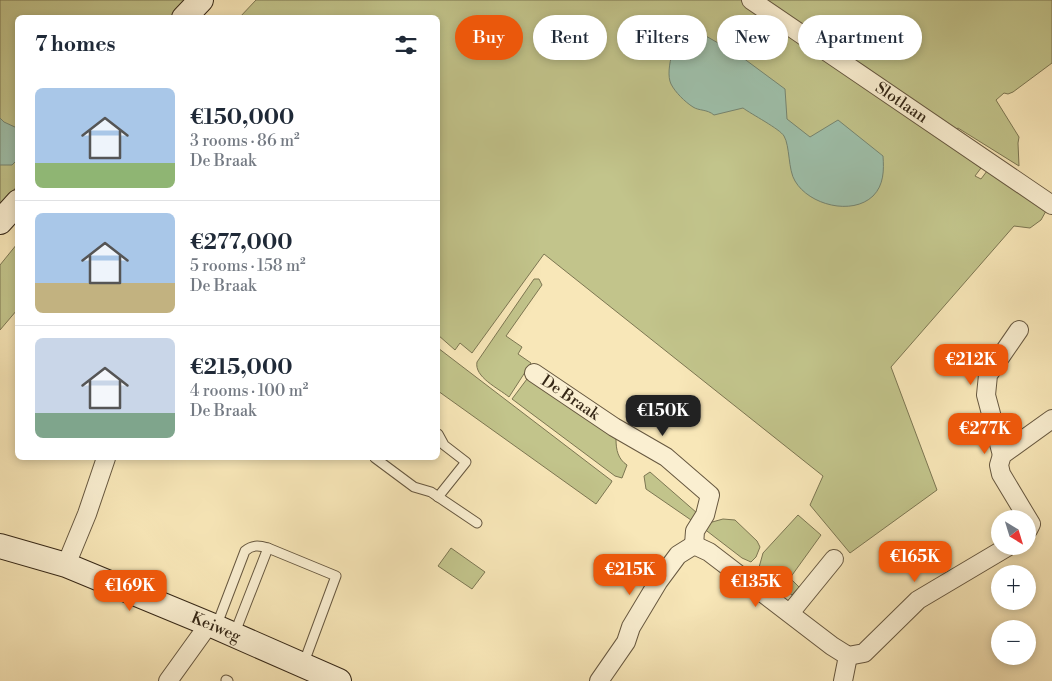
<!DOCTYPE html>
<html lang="en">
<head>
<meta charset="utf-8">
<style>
  :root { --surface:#fff; --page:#f2f2f3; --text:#1f2937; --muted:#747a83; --line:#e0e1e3; --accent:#ea580c }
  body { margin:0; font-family:"Libre Bodoni",serif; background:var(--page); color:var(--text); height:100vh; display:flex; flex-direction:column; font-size:19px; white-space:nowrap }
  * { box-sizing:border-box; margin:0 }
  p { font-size:16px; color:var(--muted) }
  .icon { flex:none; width:28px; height:28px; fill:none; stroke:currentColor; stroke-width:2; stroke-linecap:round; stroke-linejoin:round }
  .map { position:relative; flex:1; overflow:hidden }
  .panel { position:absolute; left:15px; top:15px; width:425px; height:445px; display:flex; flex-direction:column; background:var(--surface); border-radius:8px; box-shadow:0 2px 8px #0003 }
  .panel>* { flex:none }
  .hud { position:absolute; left:455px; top:15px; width:475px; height:45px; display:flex; gap:10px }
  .needle { width:32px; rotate:142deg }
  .controls { position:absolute; left:991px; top:510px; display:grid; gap:10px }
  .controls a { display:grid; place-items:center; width:45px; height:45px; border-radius:50%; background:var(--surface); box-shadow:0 2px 8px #0003; font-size:25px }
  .price { position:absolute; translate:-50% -42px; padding:0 11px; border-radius:10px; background:var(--accent); color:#fff; font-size:16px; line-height:32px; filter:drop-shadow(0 1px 2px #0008) }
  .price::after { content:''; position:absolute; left:50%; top:30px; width:15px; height:11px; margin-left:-8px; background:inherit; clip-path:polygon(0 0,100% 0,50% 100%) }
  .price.current { background:#222; color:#fff }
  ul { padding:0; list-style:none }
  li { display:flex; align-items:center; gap:15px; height:125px; padding:0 20px }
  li+li { border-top:1px solid var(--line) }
  li span { display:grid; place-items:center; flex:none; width:140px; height:100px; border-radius:8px; color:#555 }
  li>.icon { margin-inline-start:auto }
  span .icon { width:60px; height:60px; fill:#fffc; stroke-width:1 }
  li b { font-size:21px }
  h2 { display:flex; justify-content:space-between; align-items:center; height:60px; padding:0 20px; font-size:21px }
  .chip { padding:0 18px; border-radius:22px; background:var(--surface); box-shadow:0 2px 8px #0003; font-size:18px; line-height:45px }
  .chip.current { background:var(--accent); color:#fff }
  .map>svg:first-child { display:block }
</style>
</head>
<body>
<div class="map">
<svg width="1052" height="681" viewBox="0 0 1052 681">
  <rect width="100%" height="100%" fill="#f8e7b8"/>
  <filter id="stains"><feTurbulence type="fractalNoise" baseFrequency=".004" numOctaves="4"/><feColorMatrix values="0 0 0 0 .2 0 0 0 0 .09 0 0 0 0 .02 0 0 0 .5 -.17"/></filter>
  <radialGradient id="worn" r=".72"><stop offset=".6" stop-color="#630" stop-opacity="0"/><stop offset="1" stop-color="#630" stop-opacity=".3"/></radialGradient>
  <g fill="#c2c48b" stroke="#7c7652">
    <path d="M0 0H192L175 17 18 18 17 186 0 207Z"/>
    <path d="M256 0H1052V63L1013 92 1008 94 1004 93 996 100 1019 137 1018 143 1019 166 958 128 952 132 949 145 981 168 975 176 981 179 987 171 1046 211 1041 220 1030 228 1014 226 891 367 937 490 850 553 810 505 823 476 544 254 472 353 460 343 455 350 438 335V18H239Z"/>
    <path d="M17 244V310L0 330V265Z"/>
    <path d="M534 279H539L542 285 506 336 522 347 518 354 531 363 509 397C498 388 474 377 477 362Z"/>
    <path d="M438 348 612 481 611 483 596 504 438 391Z"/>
    <path d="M527 379 616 439C616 450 618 459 627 465L622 478 615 476 512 399Z"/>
    <path d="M650 472 697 513 691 520 646 489 644 476Z"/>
    <path d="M798 515 821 535 790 578 799 587 792 595 758 571 763 553Z"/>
    <path d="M723 519 735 520 757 541 760 547 756 557 751 562 742 558 703 528 705 524Z"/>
    <path d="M451 548 485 572 472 589 438 566Z"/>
  </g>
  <g fill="#9ec0ab" stroke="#758470">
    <path d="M685 24 739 55 785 89 787 119 810 137 838 120 883 156C884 170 884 185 873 196 852 216 809 205 795 181 788 170 790 146 784 136 780 129 751 114 743 108L714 115C707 109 699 111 693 107 685 102 675 92 671 84 664 69 677 36 685 24Z"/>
    <path d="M0 118 4 122 17 128V160L12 165H0Z"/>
  </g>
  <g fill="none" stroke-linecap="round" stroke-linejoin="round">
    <defs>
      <g id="lane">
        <path d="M438 434 444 445 466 462 438 497"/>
        <path d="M375 458 414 487 431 492 477 523"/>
        <path d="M216 627 245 551C252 545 258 545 268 548L336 576 303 665"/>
        <path d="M234 635 268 548"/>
        <path d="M226 680 228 681"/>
      </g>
      <g id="street">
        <path id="s1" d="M751 0 1052 205"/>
        <path id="s2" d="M534 373 614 427 666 457 710 495 705 515 695 531 694 545"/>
        <path d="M1002 455 986 395 988 375 1019 330"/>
        <path d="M1028 530 1031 524 1001 474 999 465 1002 455 1052 419"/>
        <path d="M694 545 709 552 832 646 848 656 864 653 918 600 1009 546"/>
        <path d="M66 565 87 514 106 458"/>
        <path d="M790 613 834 559"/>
        <path d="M168 681 209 624"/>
        <path d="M599 681 626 642 631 627 658 582 678 555 694 545"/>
        <path d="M843 681 848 656"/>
      </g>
      <g id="secondary">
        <path d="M184 18 201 0"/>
        <path d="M0 222 18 202"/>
        <path id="s3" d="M0 546 66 565 216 627 339 681"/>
      </g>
    </defs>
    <use href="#lane" stroke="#675840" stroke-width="11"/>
    <use href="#street" stroke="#675840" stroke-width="20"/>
    <use href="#secondary" stroke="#372918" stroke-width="26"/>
    <use href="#lane" stroke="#faefd1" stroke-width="9"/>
    <use href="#street" stroke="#faefd1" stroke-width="18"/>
    <use href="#secondary" stroke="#faefd1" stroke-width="24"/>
  </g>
  <g text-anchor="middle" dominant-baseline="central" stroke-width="4.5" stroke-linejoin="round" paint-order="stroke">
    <g font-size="16" fill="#372918" stroke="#faefd1">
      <text stroke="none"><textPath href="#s1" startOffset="182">Slotlaan</textPath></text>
      <text stroke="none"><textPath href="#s2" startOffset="44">De Braak</textPath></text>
      <text stroke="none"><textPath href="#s3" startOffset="231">Keiweg</textPath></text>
    </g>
  </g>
  <rect width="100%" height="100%" filter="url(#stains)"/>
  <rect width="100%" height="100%" fill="url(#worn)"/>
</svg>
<div class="controls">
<a><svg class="needle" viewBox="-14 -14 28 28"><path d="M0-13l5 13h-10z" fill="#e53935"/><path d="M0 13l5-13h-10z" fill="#747a83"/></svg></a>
<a>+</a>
<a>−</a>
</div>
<b class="price" style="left:971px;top:386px">€212K</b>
<b class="price current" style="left:663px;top:437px">€150K</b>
<b class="price" style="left:985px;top:455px">€277K</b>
<b class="price" style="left:915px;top:583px">€165K</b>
<b class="price" style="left:630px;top:596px">€215K</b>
<b class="price" style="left:756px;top:608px">€135K</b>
<b class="price" style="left:130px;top:612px">€169K</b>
<div class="hud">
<a class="chip current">Buy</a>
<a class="chip">Rent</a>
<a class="chip">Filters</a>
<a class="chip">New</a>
<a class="chip">Apartment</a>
</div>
<section class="panel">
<h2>7 homes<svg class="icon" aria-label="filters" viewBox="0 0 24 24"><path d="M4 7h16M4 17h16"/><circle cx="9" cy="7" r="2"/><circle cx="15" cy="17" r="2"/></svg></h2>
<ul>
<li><span style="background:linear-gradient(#a9c7e8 75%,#8fb573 0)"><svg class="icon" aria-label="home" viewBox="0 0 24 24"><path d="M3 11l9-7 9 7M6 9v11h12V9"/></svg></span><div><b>€150,000</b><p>3 rooms · 86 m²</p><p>De Braak</p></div></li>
<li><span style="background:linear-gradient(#a9c7e8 70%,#c2b280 0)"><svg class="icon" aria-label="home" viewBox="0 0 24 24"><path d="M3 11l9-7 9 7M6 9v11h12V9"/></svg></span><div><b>€277,000</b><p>5 rooms · 158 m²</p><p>De Braak</p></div></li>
<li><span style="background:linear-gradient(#c9d6e8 75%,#7fa58c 0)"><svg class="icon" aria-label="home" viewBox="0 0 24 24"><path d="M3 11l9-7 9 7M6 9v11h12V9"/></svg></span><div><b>€215,000</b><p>4 rooms · 100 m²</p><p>De Braak</p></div></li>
</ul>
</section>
</div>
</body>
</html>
